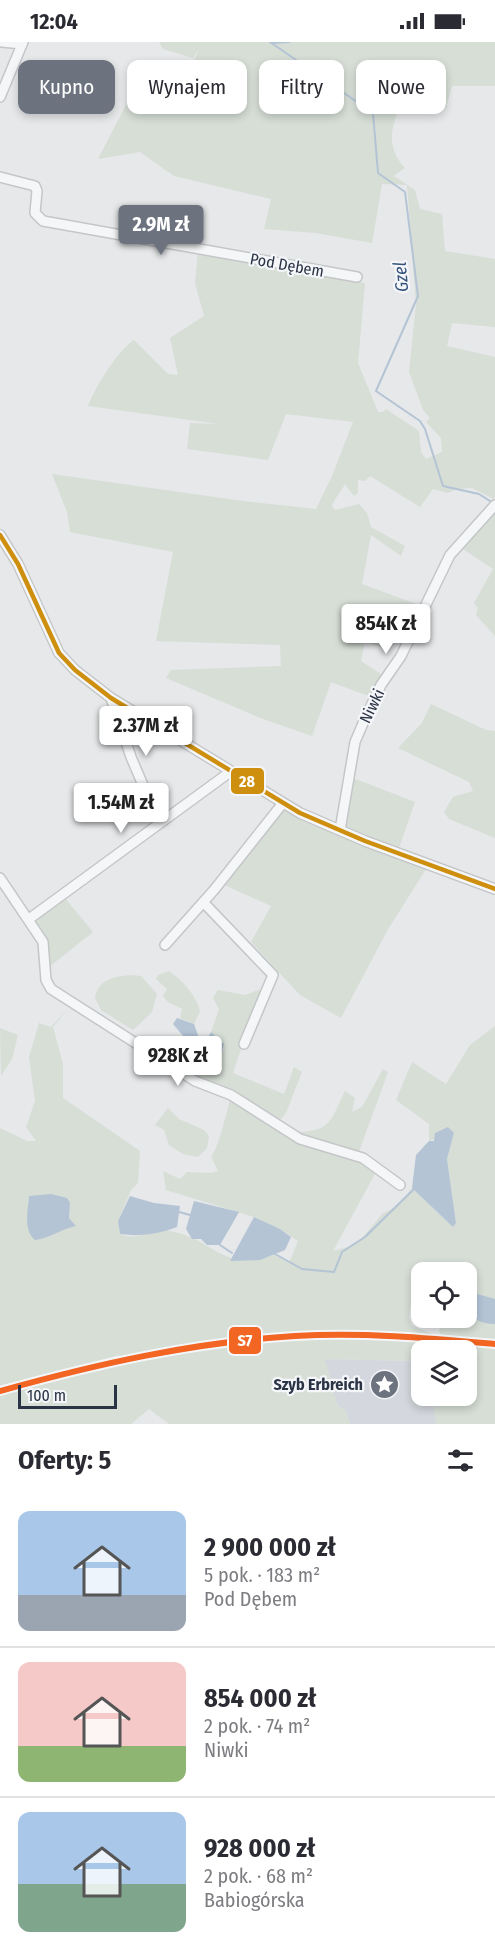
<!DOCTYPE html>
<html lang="pl">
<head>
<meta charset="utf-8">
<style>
  :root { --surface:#fff; --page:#f2f2f3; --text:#2b2b33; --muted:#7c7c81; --line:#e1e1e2; --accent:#6c737f }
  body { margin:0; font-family:"Fira Sans Condensed",sans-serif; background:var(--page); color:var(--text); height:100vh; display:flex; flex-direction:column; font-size:22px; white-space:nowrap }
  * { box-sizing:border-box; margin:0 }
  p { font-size:20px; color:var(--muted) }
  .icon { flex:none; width:33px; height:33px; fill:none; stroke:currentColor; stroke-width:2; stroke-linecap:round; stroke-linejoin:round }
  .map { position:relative; height:1382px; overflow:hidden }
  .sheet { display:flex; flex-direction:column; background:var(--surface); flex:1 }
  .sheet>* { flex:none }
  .hud { position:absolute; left:18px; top:18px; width:459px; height:54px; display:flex; gap:12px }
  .controls { position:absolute; left:411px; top:1220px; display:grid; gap:12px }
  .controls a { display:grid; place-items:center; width:66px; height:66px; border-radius:12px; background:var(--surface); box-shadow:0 3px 9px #0003; font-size:30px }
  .scale { position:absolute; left:18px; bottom:15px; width:99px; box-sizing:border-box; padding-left:6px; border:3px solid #2b3445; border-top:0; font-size:16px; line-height:21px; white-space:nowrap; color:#2b3445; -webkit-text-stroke:4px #f4f6f9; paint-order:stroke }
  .price { position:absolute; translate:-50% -51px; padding:0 14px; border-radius:6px; background:#fff; color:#222; font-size:20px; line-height:39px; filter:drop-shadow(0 2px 3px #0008) }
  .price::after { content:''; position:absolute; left:50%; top:36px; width:18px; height:14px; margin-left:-9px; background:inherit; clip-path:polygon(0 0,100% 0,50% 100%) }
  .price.active { background:var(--accent); color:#fff }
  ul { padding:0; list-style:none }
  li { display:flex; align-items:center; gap:18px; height:150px; padding:0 18px }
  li+li { border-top:2px solid var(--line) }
  li span { display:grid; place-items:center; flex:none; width:168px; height:120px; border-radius:12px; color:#555 }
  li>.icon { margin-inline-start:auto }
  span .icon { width:72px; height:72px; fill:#fffc; stroke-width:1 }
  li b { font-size:26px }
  h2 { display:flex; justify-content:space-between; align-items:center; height:72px; padding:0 18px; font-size:26px }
  .pill { padding:0 21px; border-radius:12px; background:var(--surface); box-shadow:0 3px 9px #0003; font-size:21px; line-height:54px }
  .pill.active { background:var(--accent); color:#fff }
  .status { display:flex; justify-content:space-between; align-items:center; height:42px; padding:0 30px; background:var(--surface); direction:ltr }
  .status svg { height:16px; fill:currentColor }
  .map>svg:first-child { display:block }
</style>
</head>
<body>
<div class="status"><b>12:04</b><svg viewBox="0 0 49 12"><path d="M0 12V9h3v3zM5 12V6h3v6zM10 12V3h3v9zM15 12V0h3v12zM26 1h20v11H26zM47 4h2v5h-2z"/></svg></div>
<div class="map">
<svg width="495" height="1382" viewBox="0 0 495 1382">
  <rect width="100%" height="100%" fill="#e6e8ea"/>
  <path fill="#d4d7dd" d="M324 1317 421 1319 422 1353H439L434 1361 436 1382H350L345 1367 338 1365Z"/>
  <g fill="#d6ded6" fill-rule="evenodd">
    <path d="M159 0H495V44H452L446 66 407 48C395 76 381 100 405 126L392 135 394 134 415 148 420 167 442 172 445 209 495 217V285L452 281 447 304 495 315V454L494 457 472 446 457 447 448 451 433 447 420 465 370 434 365 439 358 438V451L354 454 345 442C341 450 335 455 332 464L335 468 359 462 367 471 371 485 405 504 401 514 371 493 362 542 419 563 415 573 394 569C387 582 384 590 394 602 385 608 374 603 365 600L361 619 381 632 371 655 331 640 312 694 263 677 166 636 171 628 281 624 280 603 156 599 173 510 70 490 67 470 52 432 243 459 316 467 332 434 353 380 286 372 268 418 187 407 190 381 219 382 88 364C96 344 117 309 134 298L168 332 178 333 170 296 204 274 195 241 198 209 365 241 358 321 378 370H383L386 367 419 389 421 410 426 417 442 410 441 396 426 380 430 376 423 368 409 330 416 262 407 143 382 142 372 201 316 191 264 187 271 157 174 134 140 110 98 117 133 49 177 59 199 7 193 16 163 7Z"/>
    <path d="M495 470V594L476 573 478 566 474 561 493 527 460 505Z"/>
    <path d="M431 662 486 688 495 689V796L449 777 444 770 453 755 473 749 469 740 398 706 422 681Z"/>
    <path d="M353 736 415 760 399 806 426 827 387 889 341 976 300 953 251 900 271 864 222 842 283 761 341 783Z"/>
    <path d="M64 855 93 890 49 925 34 877Z"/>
    <path d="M169 929C183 939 195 952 200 969L194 982 180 976 182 967 168 960 163 954 167 947 156 937 158 933Z"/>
    <path d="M132 933 141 934 157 952 152 970 133 988 101 968 95 956C97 938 115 934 132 933Z"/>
    <path d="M261 947 233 1031 284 1052 294 1025 302 1030 286 1071 281 1077 270 1073 227 1046 197 1036 161 1017 164 1012 182 1018 200 1011 213 1022 216 1021 224 1007 222 999 211 990 219 967 213 956 218 948 245 953Z"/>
    <path d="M68 967 53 985 63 1022V1056L140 1109 138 1141 131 1148 118 1179 120 1192C136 1200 154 1186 170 1189 214 1197 222 1231 274 1213L289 1221 298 1199 280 1187 254 1175 166 1148 163 1129 180 1137 187 1130 211 1131 218 1129 211 1114C218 1108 227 1069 230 1057L294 1096 300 1090C332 1089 332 1075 345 1049L355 1056 352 1070 362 1065 383 1027 388 1030 356 1118 376 1130 333 1209 348 1205 362 1196 382 1172 400 1162 412 1146 453 1185 456 1181 447 1117 454 1091 429 1099V1082L396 1058 412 1020 446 1042 470 1003 495 984V1297L444 1295 439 1290 442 1275H466V1230H422L421 1246H417L410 1265 409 1276 412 1284 438 1294 437 1301 495 1304V1382H436L434 1361 439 1353H466V1308H422L421 1319 325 1317 338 1365 345 1367 350 1382H169L149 1367 131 1382H0V1349L120 1317 119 1313 0 1344V1086L27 1099H36L26 1085 35 1059 29 1015 39 981 51 985ZM29 1154 70 1161 69 1176 75 1184 62 1186 52 1193 28 1165Z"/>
    <path d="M0 986 18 993 12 1017 1 1034Z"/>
    <path d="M168 1066 179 1077 204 1088 209 1094 207 1106 198 1115 183 1112 169 1103 164 1088 155 1083Z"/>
  </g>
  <g fill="#b4c4d5">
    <path d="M177 976 194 982 200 999 197 1005 190 1002 173 982Z"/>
    <path d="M211 990 224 1002 220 1016 213 1022 200 1011Z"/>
    <path d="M448 1085 454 1091 447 1117 456 1181 453 1185 412 1146 416 1113 429 1099H434L435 1091Z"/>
    <path d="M51 1152 67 1156 70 1161 69 1176 76 1184C61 1187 50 1196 35 1198 23 1188 28 1168 29 1154Z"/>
    <path d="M130 1154 154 1161 180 1164 177 1185C159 1192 139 1195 120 1192L118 1179Z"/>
    <path d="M194 1159 239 1170 220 1203H207L201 1197H192L186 1187Z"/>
    <path d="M254 1175 280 1187 291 1195 285 1208 260 1218 230 1219Z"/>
    <path d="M477 1252 495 1257V1282C477 1283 454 1267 477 1252Z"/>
  </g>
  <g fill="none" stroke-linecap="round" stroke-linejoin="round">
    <g stroke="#b4c4d5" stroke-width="2">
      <path d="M270 0 373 71 378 131 405 150 418 254 376 349 420 379 425 387 443 444 479 452 493 461"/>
      <path d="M271 1 289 0"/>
      <path d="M179 1170 190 1173"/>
      <path d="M220 1203 232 1211"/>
      <path d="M275 1212 302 1227 334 1230 342 1210 365 1195 414 1147"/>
    </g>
    <defs>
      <g id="minor">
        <path d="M2 0 22 2"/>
        <path d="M0 55 23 0"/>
        <path d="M0 135 35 144 37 149 35 171 43 179 357 235"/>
        <path d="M0 493 18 522 59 611 75 628 111 656 300 771 365 799 495 847"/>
        <path d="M111 656 131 715 159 781"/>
        <path d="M340 788 355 700 367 672 381 643 401 614 450 513 495 463"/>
        <path d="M0 836 43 900 46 938 51 947 195 1039 231 1053 300 1097 363 1116 400 1143"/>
        <path d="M204 861 273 933 244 1002"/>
        <path d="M29 877 230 730"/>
        <path d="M165 903 214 848 283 761"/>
      </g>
    </defs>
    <use href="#minor" stroke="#c4c6c8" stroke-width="12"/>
    <use href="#minor" stroke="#f5f6f7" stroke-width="9"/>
    <defs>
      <path id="bus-1" d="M0 493 18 522 59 611 75 628 111 656 300 771 365 799 495 847"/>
    </defs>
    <use href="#bus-1" stroke="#f4f6f9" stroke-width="9"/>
    <use href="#bus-1" stroke="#ce8f0e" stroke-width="4.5"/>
    <defs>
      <path id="rail-1" d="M0 1349C97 1322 194 1300 295 1294 362 1290 428 1296 495 1302"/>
    </defs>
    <use href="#rail-1" stroke="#f4f6f9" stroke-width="10"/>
    <use href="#rail-1" stroke="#f26522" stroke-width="6"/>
  </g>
  <defs>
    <symbol id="sight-disc" viewBox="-11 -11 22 22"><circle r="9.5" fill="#6c737f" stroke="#f4f6f9"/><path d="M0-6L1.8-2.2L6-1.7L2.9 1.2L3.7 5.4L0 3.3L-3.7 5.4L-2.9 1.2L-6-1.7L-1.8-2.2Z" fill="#fff"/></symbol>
  </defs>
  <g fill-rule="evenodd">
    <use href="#sight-disc" x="368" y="1326" width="33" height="33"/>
  </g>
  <g text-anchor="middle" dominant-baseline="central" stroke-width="4.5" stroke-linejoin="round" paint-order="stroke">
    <g font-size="16" fill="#2b3445" stroke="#f4f6f9">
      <text transform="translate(287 223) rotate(10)">Pod Dębem</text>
      <text transform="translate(372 664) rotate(-64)">Niwki</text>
    </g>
    <g font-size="16" font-weight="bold" fill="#2b3445" stroke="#f4f6f9" text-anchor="end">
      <text x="363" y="1342">Szyb Erbreich</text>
    </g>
    <g font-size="18" font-style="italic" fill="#34527a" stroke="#f4f6f9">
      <text transform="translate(401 235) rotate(-95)">Gzel</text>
    </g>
  </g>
  <g stroke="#f4f6f9" stroke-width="2">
    <rect x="230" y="725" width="35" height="28" rx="6" fill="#ce8f0e"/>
    <rect x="228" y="1284" width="34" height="29" rx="6" fill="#f26522"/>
  </g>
  <g font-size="16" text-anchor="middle" font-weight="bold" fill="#fff">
    <text x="247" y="745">28</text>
    <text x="245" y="1304">S7</text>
  </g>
</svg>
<div class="controls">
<a><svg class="icon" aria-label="locate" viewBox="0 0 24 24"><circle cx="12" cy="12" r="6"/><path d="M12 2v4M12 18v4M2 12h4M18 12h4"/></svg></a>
<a><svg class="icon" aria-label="layers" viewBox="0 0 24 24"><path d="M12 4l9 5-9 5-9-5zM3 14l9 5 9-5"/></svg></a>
</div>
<div class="scale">100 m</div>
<b class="price active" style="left:161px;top:214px">2.9M zł</b>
<b class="price" style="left:386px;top:613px">854K zł</b>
<b class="price" style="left:146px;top:715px">2.37M zł</b>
<b class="price" style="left:121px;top:792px">1.54M zł</b>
<b class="price" style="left:178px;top:1045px">928K zł</b>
<div class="hud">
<a class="pill active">Kupno</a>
<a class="pill">Wynajem</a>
<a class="pill">Filtry</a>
<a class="pill">Nowe</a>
</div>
</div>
<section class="sheet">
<h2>Oferty: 5<svg class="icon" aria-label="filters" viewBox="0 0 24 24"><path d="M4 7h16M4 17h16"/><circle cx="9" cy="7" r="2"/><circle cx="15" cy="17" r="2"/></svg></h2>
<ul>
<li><span style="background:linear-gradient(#a9c7e8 70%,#9aa5b1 0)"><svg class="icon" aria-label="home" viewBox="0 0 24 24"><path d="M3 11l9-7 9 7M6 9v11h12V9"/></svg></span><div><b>2 900 000 zł</b><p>5 pok. · 183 m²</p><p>Pod Dębem</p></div></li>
<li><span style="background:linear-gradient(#f6c9c9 70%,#8fb573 0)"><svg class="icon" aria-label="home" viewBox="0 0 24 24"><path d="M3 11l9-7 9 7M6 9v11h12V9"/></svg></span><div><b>854 000 zł</b><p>2 pok. · 74 m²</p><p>Niwki</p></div></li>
<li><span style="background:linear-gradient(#a9c7e8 60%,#7fa58c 0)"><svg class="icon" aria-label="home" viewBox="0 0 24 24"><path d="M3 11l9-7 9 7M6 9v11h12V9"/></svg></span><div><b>928 000 zł</b><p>2 pok. · 68 m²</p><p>Babiogórska</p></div></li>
</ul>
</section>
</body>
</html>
